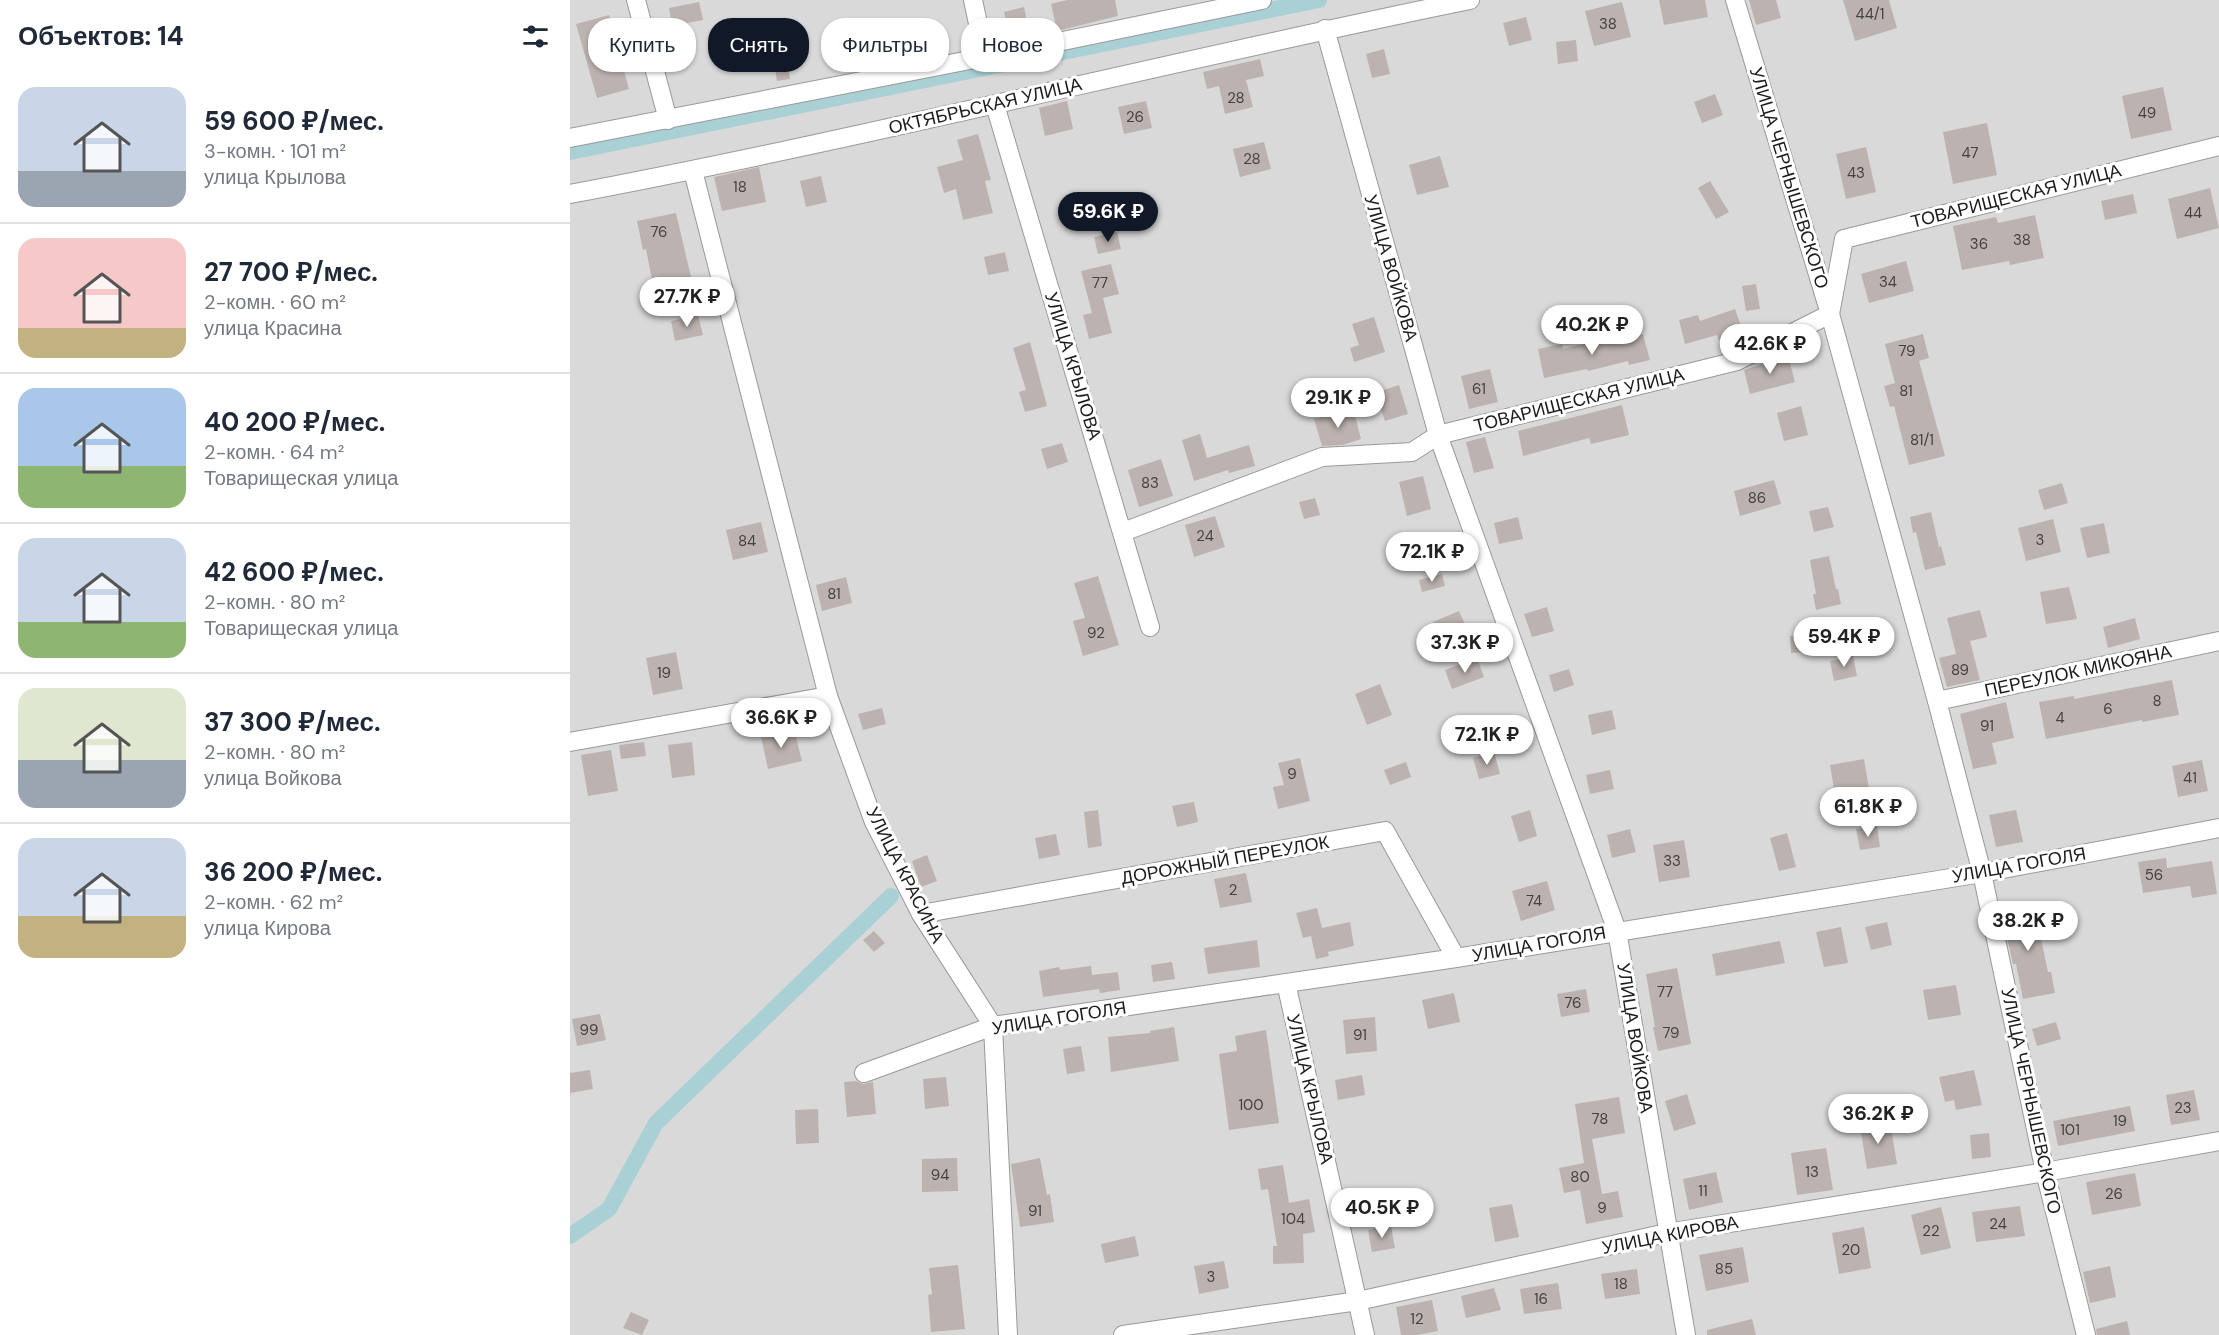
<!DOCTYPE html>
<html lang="ru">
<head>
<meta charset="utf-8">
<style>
  :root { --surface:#fff; --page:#f6f6f7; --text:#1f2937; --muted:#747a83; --line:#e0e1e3; --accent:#111827 }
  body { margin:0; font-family:"DM Sans",sans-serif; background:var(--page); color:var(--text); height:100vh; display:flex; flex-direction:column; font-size:22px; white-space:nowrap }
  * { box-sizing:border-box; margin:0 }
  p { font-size:20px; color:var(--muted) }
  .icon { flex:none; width:33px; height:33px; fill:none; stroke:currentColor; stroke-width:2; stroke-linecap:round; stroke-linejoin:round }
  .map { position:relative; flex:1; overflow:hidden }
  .details { display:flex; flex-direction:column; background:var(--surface); width:570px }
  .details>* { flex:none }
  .guide { position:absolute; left:18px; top:18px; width:570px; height:54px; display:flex; gap:12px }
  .price { position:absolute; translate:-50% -51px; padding:0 14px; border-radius:21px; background:#fff; color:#222; font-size:20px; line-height:39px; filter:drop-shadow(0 2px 3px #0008) }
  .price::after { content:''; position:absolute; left:50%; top:36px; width:18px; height:14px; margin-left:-9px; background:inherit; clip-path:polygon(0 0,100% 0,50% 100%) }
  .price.selected { background:var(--accent); color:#fff }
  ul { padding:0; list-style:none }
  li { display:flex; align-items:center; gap:18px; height:150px; padding:0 18px }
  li+li { border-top:2px solid var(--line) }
  li span { display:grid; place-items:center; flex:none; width:168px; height:120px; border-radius:18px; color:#555 }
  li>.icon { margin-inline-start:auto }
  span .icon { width:72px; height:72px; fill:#fffc; stroke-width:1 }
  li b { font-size:26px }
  h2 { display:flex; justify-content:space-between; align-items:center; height:72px; padding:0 18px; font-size:26px }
  .tag { padding:0 21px; border-radius:24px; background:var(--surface); box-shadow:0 2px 4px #0004; font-size:21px; line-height:54px }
  .tag.selected { background:var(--accent); color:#fff }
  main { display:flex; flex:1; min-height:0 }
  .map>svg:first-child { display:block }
</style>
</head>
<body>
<main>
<section class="details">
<h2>Объектов: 14<svg class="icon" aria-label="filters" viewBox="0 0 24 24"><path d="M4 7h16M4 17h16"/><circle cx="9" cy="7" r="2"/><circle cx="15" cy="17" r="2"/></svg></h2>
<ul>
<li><span style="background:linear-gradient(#c9d6e8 70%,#9aa5b1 0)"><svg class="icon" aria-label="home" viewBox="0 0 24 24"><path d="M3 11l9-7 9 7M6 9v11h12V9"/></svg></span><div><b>59 600 ₽/мес.</b><p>3-комн. · 101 m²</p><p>улица Крылова</p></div></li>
<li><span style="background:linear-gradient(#f6c9c9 75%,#c2b280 0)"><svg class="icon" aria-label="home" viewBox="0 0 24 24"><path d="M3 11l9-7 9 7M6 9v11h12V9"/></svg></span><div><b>27 700 ₽/мес.</b><p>2-комн. · 60 m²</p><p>улица Красина</p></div></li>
<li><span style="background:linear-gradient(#a9c7e8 65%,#8fb573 0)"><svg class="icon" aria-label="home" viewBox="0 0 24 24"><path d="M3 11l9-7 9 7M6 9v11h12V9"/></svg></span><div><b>40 200 ₽/мес.</b><p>2-комн. · 64 m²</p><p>Товарищеская улица</p></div></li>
<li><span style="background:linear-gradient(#c9d6e8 70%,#8fb573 0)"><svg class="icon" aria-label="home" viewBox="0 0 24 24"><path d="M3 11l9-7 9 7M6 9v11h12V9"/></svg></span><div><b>42 600 ₽/мес.</b><p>2-комн. · 80 m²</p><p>Товарищеская улица</p></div></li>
<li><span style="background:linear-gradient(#dfe7d0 60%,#9aa5b1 0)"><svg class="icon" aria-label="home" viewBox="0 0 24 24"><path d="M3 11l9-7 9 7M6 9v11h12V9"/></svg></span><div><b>37 300 ₽/мес.</b><p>2-комн. · 80 m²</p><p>улица Войкова</p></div></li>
<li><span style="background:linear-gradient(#c9d6e8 65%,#c2b280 0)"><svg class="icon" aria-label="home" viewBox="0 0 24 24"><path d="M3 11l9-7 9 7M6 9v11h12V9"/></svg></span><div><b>36 200 ₽/мес.</b><p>2-комн. · 62 m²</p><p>улица Кирова</p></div></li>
</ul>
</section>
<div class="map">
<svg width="1649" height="1335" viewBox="0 0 1649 1335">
  <rect width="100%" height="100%" fill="#ece8e3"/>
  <rect fill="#dad9d9" x="0" y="0" width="1649" height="1335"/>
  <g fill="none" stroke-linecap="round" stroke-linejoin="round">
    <g stroke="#a8d0d5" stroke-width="16">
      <path d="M0 152 749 0"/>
      <path d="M0 1236 39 1209 86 1123 321 896"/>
    </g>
  </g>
  <g fill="#bcb3b0">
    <path d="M497 0H545L548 16 487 31 481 4Z"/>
    <path d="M1089 0H1135L1138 17 1094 25Z"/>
    <path d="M1179 0H1206L1211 18 1186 25Z"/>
    <path d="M1273 0H1319L1327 28 1285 41Z"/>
    <path d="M129 2 133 20 102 26 99 8Z"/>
    <path d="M1052 2 1061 37 1024 46 1015 11Z"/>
    <path d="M454 7 460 35 440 40 434 12Z"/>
    <path d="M39 15 59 89 27 98 6 24Z"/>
    <path d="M956 17 962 40 939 46 933 23Z"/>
    <path d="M356 32 360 50 333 55 330 38Z"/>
    <path d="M1006 40 1008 61 988 64 986 42Z"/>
    <path d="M814 49 820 74 802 78 796 54Z"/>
    <path d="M216 54 220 79 207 81 203 56Z"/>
    <path d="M690 59 694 76 676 80 683 107 655 114 649 86 637 89 633 72Z"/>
    <path d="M1593 87 1602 130 1561 139 1552 96Z"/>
    <path d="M1145 94 1153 115 1132 123 1124 102Z"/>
    <path d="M497 101 503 129 475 136 469 108Z"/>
    <path d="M576 101 582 128 554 134 548 107Z"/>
    <path d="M1417 123 1427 175 1383 184 1373 132Z"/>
    <path d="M408 134 421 180 415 181 423 213 393 220 386 189 374 193 367 167 393 160 387 140Z"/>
    <path d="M694 142 701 169 670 177 663 149Z"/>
    <path d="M1296 147 1306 192 1276 199 1266 154Z"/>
    <path d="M870 156 879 187 847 195 839 165Z"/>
    <path d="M189 167 196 202 152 211 144 177Z"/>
    <path d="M251 176 257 202 236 207 230 181Z"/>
    <path d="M1140 181 1159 212 1146 219 1128 188Z"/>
    <path d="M1640 188 1649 228 1607 239 1598 199Z"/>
    <path d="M1563 194 1567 213 1535 220 1531 201Z"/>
    <path d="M106 213 121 277 83 285 76 249 73 250 67 221Z"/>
    <path d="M1465 215 1474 258 1440 265 1439 261 1392 270 1383 226 1426 217 1428 223Z"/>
    <path d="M547 232 551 249 528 254 524 237Z"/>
    <path d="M435 252 439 271 418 275 414 257Z"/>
    <path d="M1336 261 1344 291 1299 303 1291 274Z"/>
    <path d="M541 264 549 294 533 298 542 333 519 339 513 315 522 313 511 271Z"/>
    <path d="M1186 284 1190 309 1176 311 1172 286Z"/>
    <path d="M1165 309 1173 332 1149 340 1147 335 1115 344 1109 320 1128 315 1130 321Z"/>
    <path d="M128 315 133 335 105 341 101 321Z"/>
    <path d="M804 317 815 352 784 362 780 348 789 345 782 324Z"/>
    <path d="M1073 334 1080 360 1059 365 1058 361 1018 371 1017 369 974 378 968 349 992 344 993 349 1034 339 1035 344Z"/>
    <path d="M1353 334 1359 358 1349 361 1375 456 1339 465 1324 406 1320 407 1314 386 1325 383 1315 344Z"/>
    <path d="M460 342 477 406 455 412 449 392 456 390 443 348Z"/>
    <path d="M1218 356 1225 382 1180 394 1174 370Z"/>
    <path d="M920 369 928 402 899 409 891 376Z"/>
    <path d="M829 385 838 414 815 421 805 393Z"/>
    <path d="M1052 405 1059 435 1021 444 1019 438 953 456 948 431Z"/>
    <path d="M1231 406 1238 435 1214 441 1207 413Z"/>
    <path d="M783 408 791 439 773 445 752 446 744 419Z"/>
    <path d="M630 434 637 458 679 445 685 466 659 473 658 470 624 481 612 440Z"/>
    <path d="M915 437 924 468 904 473 896 442Z"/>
    <path d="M492 443 498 462 477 469 471 449Z"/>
    <path d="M591 459 603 496 569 507 558 470Z"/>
    <path d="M853 476 861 509 837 516 829 482Z"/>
    <path d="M1204 480 1211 504 1170 516 1164 491Z"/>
    <path d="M1492 483 1498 503 1474 510 1468 490Z"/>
    <path d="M745 498 750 515 734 519 729 502Z"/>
    <path d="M1258 507 1264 527 1244 532 1239 511Z"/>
    <path d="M1361 512 1369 547 1371 546 1376 565 1355 570 1346 532 1343 533 1340 517Z"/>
    <path d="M645 516 655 547 624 557 615 525Z"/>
    <path d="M948 517 953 539 929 544 924 523Z"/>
    <path d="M1483 519 1491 552 1456 561 1448 528Z"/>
    <path d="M191 522 198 552 163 560 156 530Z"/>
    <path d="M1534 523 1540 553 1517 558 1510 528Z"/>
    <path d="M1259 556 1266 589H1268L1271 604 1246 610 1243 594H1246L1240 560Z"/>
    <path d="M872 574 875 586 852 592 849 580Z"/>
    <path d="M528 576 549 645 513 656 503 621 515 618 504 583Z"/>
    <path d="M276 577 282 603 252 611 246 585Z"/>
    <path d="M1499 587 1507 619 1476 624 1470 592Z"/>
    <path d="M977 607 984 631 962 637 954 614Z"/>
    <path d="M1410 610 1417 637 1400 641 1410 680 1377 687 1369 658 1386 654 1377 618Z"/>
    <path d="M889 611 898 631 873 643 863 622Z"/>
    <path d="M1565 618 1570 639 1538 648 1533 627Z"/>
    <path d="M1256 634 1257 650 1221 653 1220 636Z"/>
    <path d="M106 652 113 689 83 695 76 658Z"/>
    <path d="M1283 656 1287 676 1264 681 1260 661Z"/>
    <path d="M907 658 914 677 882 689 875 670Z"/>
    <path d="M999 669 1004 685 984 692 979 675Z"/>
    <path d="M1602 680 1609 715 1572 722V720L1476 739 1469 702 1504 696V699Z"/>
    <path d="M810 684 822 715 797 725 785 694Z"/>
    <path d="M1436 702 1444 738 1422 743 1427 764 1403 769 1390 714Z"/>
    <path d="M312 708 316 724 293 730 288 714Z"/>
    <path d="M1042 710 1046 729 1022 735 1018 715Z"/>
    <path d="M224 729 232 761 198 769 191 737Z"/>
    <path d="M74 742 76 756 51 759 49 745Z"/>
    <path d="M122 742 125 775 102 778 98 745Z"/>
    <path d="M41 750 48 791 18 796 11 755Z"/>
    <path d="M924 752 930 774 909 779 903 758Z"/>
    <path d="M730 758 740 801 708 809 703 787 714 785 708 763Z"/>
    <path d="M1294 759 1299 789 1265 795 1260 765Z"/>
    <path d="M1632 760 1638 791 1608 797 1602 766Z"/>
    <path d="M836 762 841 777 820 785 814 770Z"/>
    <path d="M1040 770 1044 789 1020 794 1016 775Z"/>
    <path d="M624 802 628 822 607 827 602 806Z"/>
    <path d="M528 810 532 846 518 848 514 812Z"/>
    <path d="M960 810 967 836 949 842 941 816Z"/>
    <path d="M1446 810 1453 842 1426 847 1419 815Z"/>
    <path d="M1307 826 1310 847 1290 850 1286 829Z"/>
    <path d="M1060 829 1066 852 1042 858 1037 835Z"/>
    <path d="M1217 833 1226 867 1209 871 1200 838Z"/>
    <path d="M486 834 490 855 469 859 465 838Z"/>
    <path d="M1114 840 1120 877 1089 882 1083 845Z"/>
    <path d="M357 855 367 881 351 887 342 861Z"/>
    <path d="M1596 858 1597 868 1642 861 1647 894 1622 898 1620 886 1573 893 1568 862Z"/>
    <path d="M676 873 682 902 650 908 644 879Z"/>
    <path d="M977 881 985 910 951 921 942 891Z"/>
    <path d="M1464 905 1478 972H1481L1485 993 1453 999 1446 964H1443L1431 911Z"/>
    <path d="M747 908 752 928 780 922 784 946 758 952 759 956 746 959 741 936 733 938 726 913Z"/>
    <path d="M1317 922 1322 945 1301 950 1295 927Z"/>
    <path d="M1271 927 1278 963 1254 967 1246 932Z"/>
    <path d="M304 931 315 943 304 952 293 940Z"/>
    <path d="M687 940 690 967 638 974 634 948Z"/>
    <path d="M1210 941 1215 963 1146 976 1142 954Z"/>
    <path d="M602 962 605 979 583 982 581 965Z"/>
    <path d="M521 966 522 975 548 972 550 990 530 993 529 989 473 997 469 971 489 967 490 970Z"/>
    <path d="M1107 968 1121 1044 1088 1051 1083 1027H1085L1076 974Z"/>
    <path d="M1386 985 1391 1015 1358 1020 1353 990Z"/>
    <path d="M1016 989 1020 1012 991 1017 987 994Z"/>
    <path d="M884 993 890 1022 858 1029 852 1000Z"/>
    <path d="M30 1014 36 1040 7 1046 2 1019Z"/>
    <path d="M805 1017 807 1051 776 1054 773 1020Z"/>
    <path d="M1486 1022 1491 1039 1467 1046 1462 1029Z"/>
    <path d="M604 1027 609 1061 541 1072 538 1037 580 1033V1031Z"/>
    <path d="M696 1030 709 1123 659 1130 649 1054 667 1051 665 1036Z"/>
    <path d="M511 1046 515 1071 497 1074 493 1049Z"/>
    <path d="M20 1070 23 1089 0 1093V1073Z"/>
    <path d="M1404 1070 1412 1105 1386 1110 1384 1100 1375 1102 1369 1077Z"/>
    <path d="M792 1075 795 1095 768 1100 765 1080Z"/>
    <path d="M376 1077 379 1106 355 1109 353 1079Z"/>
    <path d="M286 1081 293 1084 303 1082 306 1114 277 1117 274 1082Z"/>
    <path d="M1624 1090 1630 1120 1601 1125 1596 1095Z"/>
    <path d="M1117 1094 1126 1124 1104 1131 1095 1101Z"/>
    <path d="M1049 1097 1055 1133 1022 1139 1032 1194 1048 1191 1053 1217 1016 1224 1010 1190 994 1193 989 1168 1014 1163 1005 1104Z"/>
    <path d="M1560 1106 1565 1131 1488 1146 1483 1121Z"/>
    <path d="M248 1109 249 1143 226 1144 225 1110Z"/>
    <path d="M1320 1122 1327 1164 1297 1169 1290 1126Z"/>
    <path d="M1419 1133 1421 1157 1402 1159 1400 1135Z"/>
    <path d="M1256 1148 1263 1190 1227 1195 1221 1153Z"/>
    <path d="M387 1158 388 1191 352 1192V1159Z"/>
    <path d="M470 1158 477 1195 480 1194 484 1222 450 1227 441 1164Z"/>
    <path d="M713 1165 719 1203 739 1199 745 1232 733 1234 734 1263 703 1264V1246H707L698 1189 691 1190 688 1169Z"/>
    <path d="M1146 1172 1153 1202 1119 1210 1113 1179Z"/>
    <path d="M1565 1173 1571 1206 1522 1215 1516 1182Z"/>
    <path d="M942 1204 949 1237 925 1242 919 1208Z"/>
    <path d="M1450 1206 1455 1236 1406 1242 1402 1212Z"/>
    <path d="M1371 1207 1381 1248 1351 1255 1341 1215Z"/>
    <path d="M821 1226 825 1248 802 1252 798 1230Z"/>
    <path d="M1294 1227 1301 1268 1269 1274 1262 1233Z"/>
    <path d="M565 1236 569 1256 535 1263 531 1244Z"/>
    <path d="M1173 1247 1179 1282 1136 1291 1129 1255Z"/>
    <path d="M654 1261 659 1288 629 1294 624 1266Z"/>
    <path d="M388 1265 395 1329 361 1332 358 1295 362 1294 359 1268Z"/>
    <path d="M1540 1266 1546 1297 1520 1303 1513 1272Z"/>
    <path d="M1067 1269 1070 1294 1035 1299 1031 1274Z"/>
    <path d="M988 1283 992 1309 954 1314 950 1289Z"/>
    <path d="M924 1288 931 1310 896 1318 891 1296Z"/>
    <path d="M862 1300 868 1331 847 1335H831L826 1307Z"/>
    <path d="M61 1312 79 1320 72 1335 53 1328Z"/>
    <path d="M1182 1319 1186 1335H1137V1330Z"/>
    <path d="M1557 1321 1560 1335H1527L1526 1329Z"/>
  </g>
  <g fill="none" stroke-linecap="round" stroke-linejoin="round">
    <defs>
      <g id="street">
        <path d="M66 0 98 120"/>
        <path d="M403 0 415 57"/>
        <path d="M1165 0 1260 314 1367 701 1412 873 1475 1172 1516 1335"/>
        <path d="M755 29 868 435 1047 931 1116 1335"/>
        <path d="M425 105 580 627"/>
        <path d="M0 138 415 57 692 0"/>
        <path d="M123 171 258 696 304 822 351 914 423 1026 438 1335"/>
        <path d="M0 194C302 137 599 61 900 0"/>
        <path d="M553 532 752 457 842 452 868 435 1167 361 1260 314 1274 239 1649 146"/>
        <path d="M1367 701 1649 641"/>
        <path d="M0 742 258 696"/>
        <path d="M351 914 815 831 886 958"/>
        <path d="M716 983 795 1335"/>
        <path d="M294 1073 423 1026 886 958 1412 873 1649 828"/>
        <path d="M553 1335 788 1301 1097 1233 1475 1172 1649 1141"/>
      </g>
    </defs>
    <use href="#street" stroke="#999" stroke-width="20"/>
    <use href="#street" stroke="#fff" stroke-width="18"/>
  </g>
  <g text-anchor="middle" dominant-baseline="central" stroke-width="6" stroke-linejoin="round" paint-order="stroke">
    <g font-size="15" fill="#444241">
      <text x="1300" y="14">44/1</text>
      <text x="1038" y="24">38</text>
      <text x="666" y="98">28</text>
      <text x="1577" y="113">49</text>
      <text x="565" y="117">26</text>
      <text x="1400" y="153">47</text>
      <text x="682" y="159">28</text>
      <text x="1286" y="173">43</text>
      <text x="170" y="187">18</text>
      <text x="1623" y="213">44</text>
      <text x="89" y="232">76</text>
      <text x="1452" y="240">38</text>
      <text x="1409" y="244">36</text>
      <text x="1318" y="282">34</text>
      <text x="530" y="283">77</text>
      <text x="1337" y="351">79</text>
      <text x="909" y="389">61</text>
      <text x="1336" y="391">81</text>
      <text x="1352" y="440">81/1</text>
      <text x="580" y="483">83</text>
      <text x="1187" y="498">86</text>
      <text x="635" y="536">24</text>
      <text x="1470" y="540">3</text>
      <text x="177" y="541">84</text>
      <text x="264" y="594">81</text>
      <text x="526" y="633">92</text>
      <text x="1390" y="670">89</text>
      <text x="94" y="673">19</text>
      <text x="1587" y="701">8</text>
      <text x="1538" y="709">6</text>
      <text x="1490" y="718">4</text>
      <text x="1417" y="726">91</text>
      <text x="722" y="774">9</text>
      <text x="1620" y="778">41</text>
      <text x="1102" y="861">33</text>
      <text x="1584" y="875">56</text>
      <text x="663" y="890">2</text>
      <text x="964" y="901">74</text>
      <text x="1095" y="992">77</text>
      <text x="1003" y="1003">76</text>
      <text x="19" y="1030">99</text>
      <text x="1101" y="1033">79</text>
      <text x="790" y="1035">91</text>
      <text x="681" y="1105">100</text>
      <text x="1613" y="1108">23</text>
      <text x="1030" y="1119">78</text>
      <text x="1550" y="1121">19</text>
      <text x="1500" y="1130">101</text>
      <text x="1242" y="1172">13</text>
      <text x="370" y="1175">94</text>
      <text x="1010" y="1177">80</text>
      <text x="1133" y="1191">11</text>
      <text x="1544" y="1194">26</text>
      <text x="1032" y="1208">9</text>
      <text x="465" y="1211">91</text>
      <text x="723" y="1219">104</text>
      <text x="1428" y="1224">24</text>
      <text x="1361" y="1231">22</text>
      <text x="1281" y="1250">20</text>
      <text x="1154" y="1269">85</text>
      <text x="641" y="1277">3</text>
      <text x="1051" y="1284">18</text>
      <text x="971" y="1299">16</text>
      <text x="847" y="1319">12</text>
    </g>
    <g font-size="18" fill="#1c1c1c" stroke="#fff">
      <text transform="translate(415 106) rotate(-13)">ОКТЯБРЬСКАЯ УЛИЦА</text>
      <text transform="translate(1219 178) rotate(73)">УЛИЦА ЧЕРНЫШЕВСКОГО</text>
      <text transform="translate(1446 196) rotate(-14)">ТОВАРИЩЕСКАЯ УЛИЦА</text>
      <text transform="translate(821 268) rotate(74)">УЛИЦА ВОЙКОВА</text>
      <text transform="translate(503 366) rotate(73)">УЛИЦА КРЫЛОВА</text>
      <text transform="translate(1009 400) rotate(-14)">ТОВАРИЩЕСКАЯ УЛИЦА</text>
      <text transform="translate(1508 671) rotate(-12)">ПЕРЕУЛОК МИКОЯНА</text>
      <text transform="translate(655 860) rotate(-10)">ДОРОЖНЫЙ ПЕРЕУЛОК</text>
      <text transform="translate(1449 865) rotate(-10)">УЛИЦА ГОГОЛЯ</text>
      <text transform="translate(335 875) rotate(63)">УЛИЦА КРАСИНА</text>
      <text transform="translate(969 944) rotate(-10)">УЛИЦА ГОГОЛЯ</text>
      <text transform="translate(489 1018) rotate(-9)">УЛИЦА ГОГОЛЯ</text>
      <text transform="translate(1065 1038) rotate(81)">УЛИЦА ВОЙКОВА</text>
      <text transform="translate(740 1089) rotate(77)">УЛИЦА КРЫЛОВА</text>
      <text transform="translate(1461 1101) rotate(78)">УЛИЦА ЧЕРНЫШЕВСКОГО</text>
      <text transform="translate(1100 1235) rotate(-11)">УЛИЦА КИРОВА</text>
    </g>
  </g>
</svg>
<b class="price selected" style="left:538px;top:243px">59.6K ₽</b>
<b class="price" style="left:117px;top:328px">27.7K ₽</b>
<b class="price" style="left:1022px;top:356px">40.2K ₽</b>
<b class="price" style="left:1200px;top:375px">42.6K ₽</b>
<b class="price" style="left:768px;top:429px">29.1K ₽</b>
<b class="price" style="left:862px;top:583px">72.1K ₽</b>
<b class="price" style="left:1274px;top:668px">59.4K ₽</b>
<b class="price" style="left:895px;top:674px">37.3K ₽</b>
<b class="price" style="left:211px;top:749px">36.6K ₽</b>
<b class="price" style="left:917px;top:766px">72.1K ₽</b>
<b class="price" style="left:1298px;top:838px">61.8K ₽</b>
<b class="price" style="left:1458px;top:952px">38.2K ₽</b>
<b class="price" style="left:1308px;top:1145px">36.2K ₽</b>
<b class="price" style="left:812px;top:1239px">40.5K ₽</b>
<div class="guide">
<a class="tag">Купить</a>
<a class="tag selected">Снять</a>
<a class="tag">Фильтры</a>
<a class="tag">Новое</a>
</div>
</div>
</main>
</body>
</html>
